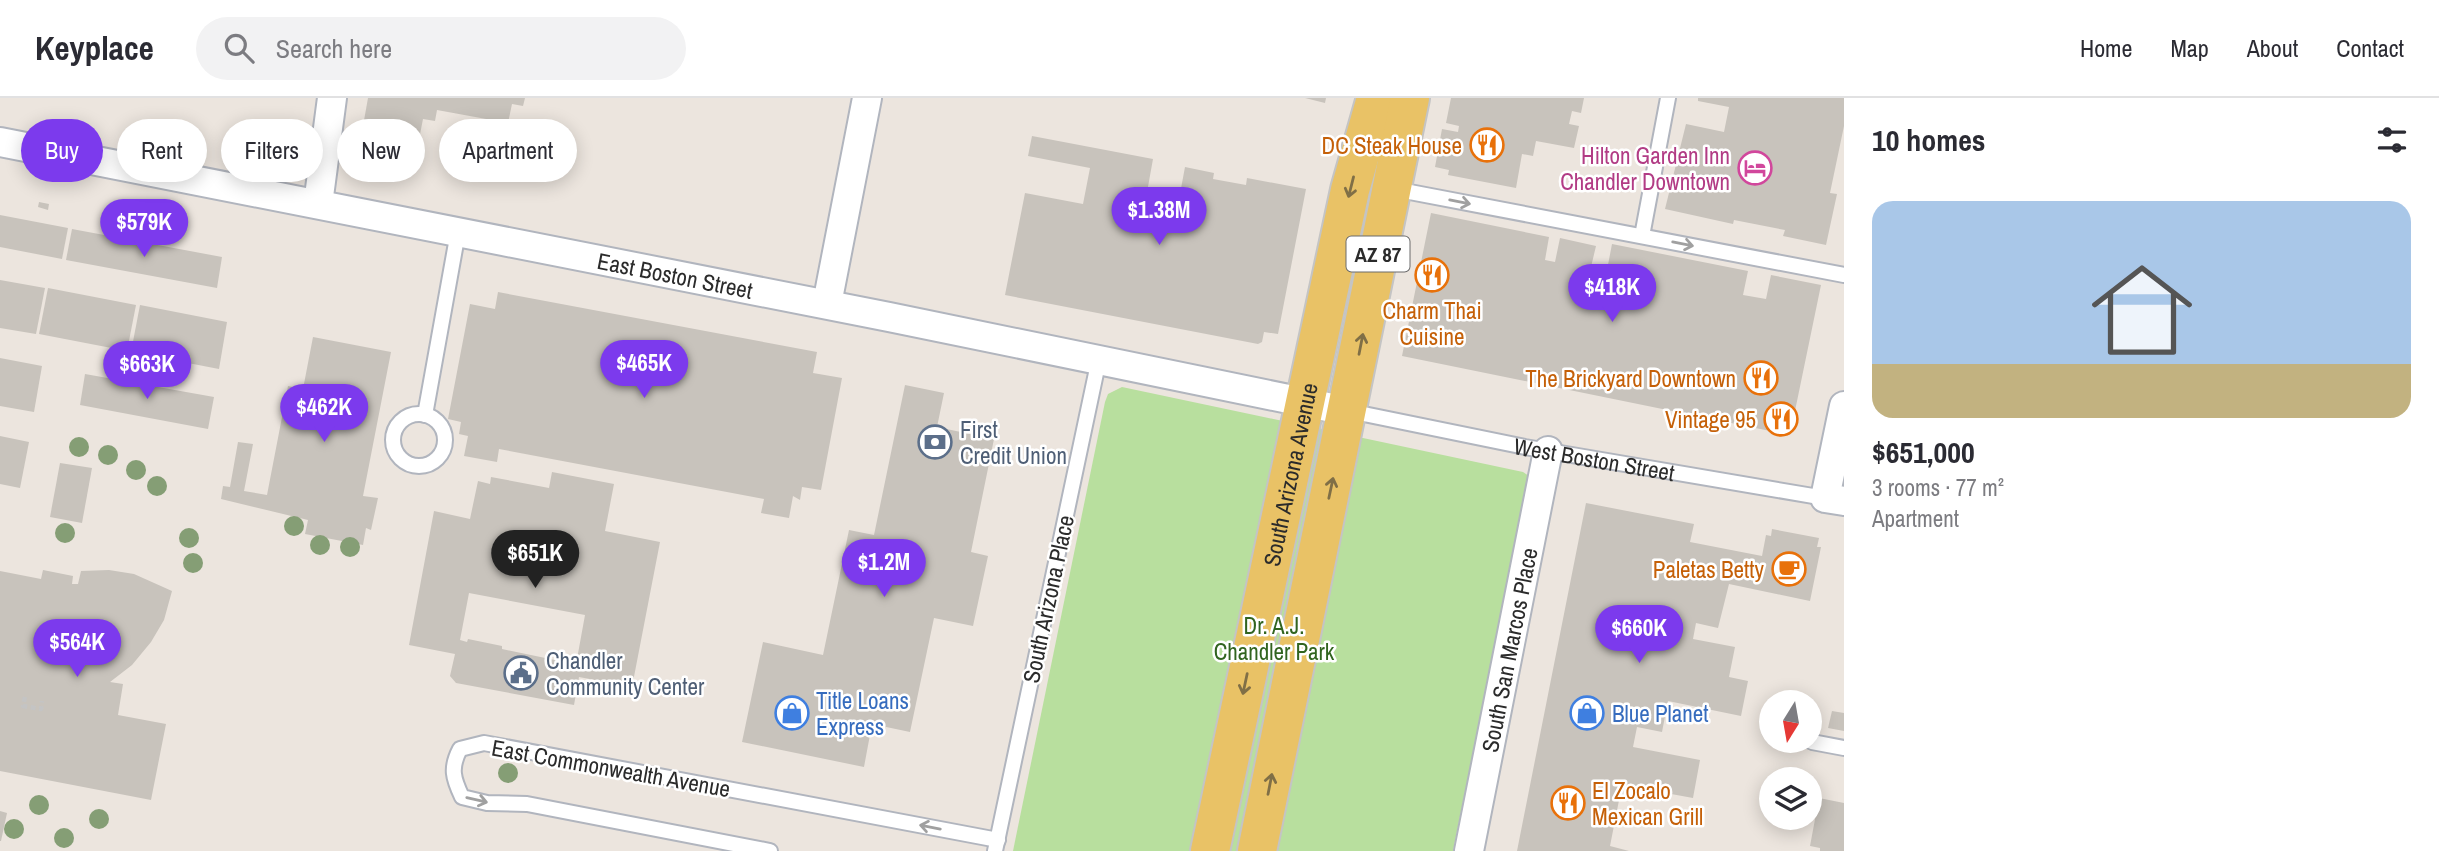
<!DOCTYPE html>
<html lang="en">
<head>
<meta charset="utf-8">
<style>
  :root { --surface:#fff; --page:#f2f2f3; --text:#2b2b33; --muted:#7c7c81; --line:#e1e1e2; --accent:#7c3aed }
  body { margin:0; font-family:"Archivo Narrow",sans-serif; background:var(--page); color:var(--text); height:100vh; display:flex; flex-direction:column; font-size:26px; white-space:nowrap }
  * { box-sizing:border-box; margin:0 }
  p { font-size:23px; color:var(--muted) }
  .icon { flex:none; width:38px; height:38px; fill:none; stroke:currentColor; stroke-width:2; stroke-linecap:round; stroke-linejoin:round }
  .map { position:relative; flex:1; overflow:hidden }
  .panel { display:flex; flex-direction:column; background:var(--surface); width:595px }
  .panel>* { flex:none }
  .hud { position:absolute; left:21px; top:21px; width:665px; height:63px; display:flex; gap:14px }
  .needle { width:46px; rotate:191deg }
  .controls { position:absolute; left:1759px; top:592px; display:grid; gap:14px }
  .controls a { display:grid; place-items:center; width:63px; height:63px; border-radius:50%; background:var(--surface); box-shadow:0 4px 18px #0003; font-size:35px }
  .price { position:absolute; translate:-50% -60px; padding:0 16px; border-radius:24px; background:var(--accent); color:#fff; font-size:23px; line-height:46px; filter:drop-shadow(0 2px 4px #0008) }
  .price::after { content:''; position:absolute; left:50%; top:42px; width:21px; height:16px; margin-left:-10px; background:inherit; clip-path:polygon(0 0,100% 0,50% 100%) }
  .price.current { background:#222; color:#fff }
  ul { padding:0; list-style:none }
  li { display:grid; align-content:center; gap:14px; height:371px; padding:0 28px }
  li+li { border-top:2px solid var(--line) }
  li span { display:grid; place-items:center; height:217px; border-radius:21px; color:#555 }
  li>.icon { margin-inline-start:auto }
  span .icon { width:126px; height:126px; fill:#fffc; stroke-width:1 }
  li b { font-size:30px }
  h2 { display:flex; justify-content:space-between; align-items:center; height:84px; padding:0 28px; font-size:30px }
  .tag { padding:0 24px; border-radius:32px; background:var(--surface); box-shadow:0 4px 18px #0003; font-size:24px; line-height:63px }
  .tag.current { background:var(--accent); color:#fff }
  header { display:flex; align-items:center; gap:42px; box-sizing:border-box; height:98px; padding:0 35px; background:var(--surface); border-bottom:2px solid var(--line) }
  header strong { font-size:33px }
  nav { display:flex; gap:38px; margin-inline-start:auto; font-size:24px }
  .search { width:490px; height:63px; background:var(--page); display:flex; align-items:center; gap:18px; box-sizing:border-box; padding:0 24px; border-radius:38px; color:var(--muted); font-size:26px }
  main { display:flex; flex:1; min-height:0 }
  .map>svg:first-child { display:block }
</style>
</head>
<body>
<header>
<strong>Keyplace</strong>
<div class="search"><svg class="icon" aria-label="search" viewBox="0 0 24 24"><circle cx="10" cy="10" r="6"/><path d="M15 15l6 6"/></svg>Search here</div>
<nav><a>Home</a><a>Map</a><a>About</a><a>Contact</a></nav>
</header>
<main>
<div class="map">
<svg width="1844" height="753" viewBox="0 0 1844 753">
  <rect width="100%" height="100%" fill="#ece5de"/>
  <path fill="#b8df9e" d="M1122 289 1523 374 1529 378 1453 753H1013L1105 304 1108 296Z"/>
  <g fill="#c8c3bc" fill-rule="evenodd">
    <path d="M368 0H525L523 8 512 6 508 25 437 12 435 23 423 21 414 67 358 56Z"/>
    <path d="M1305 0H1326L1325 5Z"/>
    <path d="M1451 0H1584L1581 15 1572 13 1569 26 1579 28 1574 50 1536 43 1533 58 1522 56 1516 90 1448 77 1449 72 1435 69 1442 31 1458 34 1459 28 1446 25Z"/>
    <path d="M1698 0H1844V28L1830 95 1837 96 1826 147 1783 138 1785 132 1734 122 1733 126 1665 111 1686 26 1724 34 1729 9 1698 3Z"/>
    <path d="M1032 38 1153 61 1144 111 1176 117 1185 69 1214 75 1213 81 1246 87 1247 80 1306 91 1278 236 1264 234 1262 244 1258 246 1005 197 1025 95 1083 106 1090 70 1028 58Z"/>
    <path d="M39 104 49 106 48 112 38 109Z"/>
    <path d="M1431 115 1549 139 1545 162 1555 164 1560 140 1596 148 1591 169 1607 172 1612 146 1748 173 1743 197 1766 201 1771 177 1821 187 1790 337 1402 258Z"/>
    <path d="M0 117 68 130 62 161 0 149Z"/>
    <path d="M72 131 222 159 217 190 66 162Z"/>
    <path d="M0 182 45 190 36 236 0 230Z"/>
    <path d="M48 190 136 207 127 253 39 236Z"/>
    <path d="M498 194 817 254 813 275 842 280 821 392 802 389 800 402 793 398 789 420 761 415 764 401 499 351 497 364 464 358 468 338 459 336 461 324 448 321 470 206 495 211Z"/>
    <path d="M140 207 227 224 219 271 131 254Z"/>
    <path d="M313 239 391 254 363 398 378 400 371 432 366 430 363 447 305 436 308 422 221 401 223 388 230 389 238 344 253 346 244 393 267 397 288 288 303 291Z"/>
    <path d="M0 260 42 268 34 314 0 308Z"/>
    <path d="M85 276 214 299 208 331 80 307Z"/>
    <path d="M905 287 944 295 937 329 994 341 971 454 988 458 973 528 934 520 910 634 872 626 864 669 742 644 763 544 823 557 849 432 874 437Z"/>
    <path d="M0 338 29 344 20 390 0 386Z"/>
    <path d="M60 365 92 370 82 425 50 419Z"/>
    <path d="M552 374 614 386 605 433 660 444 632 589 579 579 574 607 456 585 450 578 455 556 409 547 434 413 470 421 478 383 490 386 491 379 549 390ZM469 495 585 517 577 561H580L579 567 502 551V548L468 541 467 544 460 542Z"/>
    <path d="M1586 405 1694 426 1690 444 1762 458 1766 437 1771 438 1772 431 1819 440 1817 449H1821L1810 503 1729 486 1718 530 1696 525 1693 541 1735 549 1729 579 1748 583 1741 618 1668 603 1662 634 1637 629 1633 649 1700 662 1693 700 1622 687 1610 748 1629 753H1517Z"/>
    <path d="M43 472 73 478 72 486H78L81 473 109 472 134 476 172 493 164 522 151 544 132 567 110 584 123 586 118 617 166 626 151 702 0 673V473L41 481Z"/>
    <path d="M1832 613 1844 615V633L1828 630Z"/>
    <path d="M1819 700 1844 705V753H1820V750L1810 748Z"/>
    <path d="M0 713 7 715 1 743H0Z"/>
  </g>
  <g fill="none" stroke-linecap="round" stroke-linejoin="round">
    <defs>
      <g id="lane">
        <path d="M1394 91 1844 177"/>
        <path d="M1642 138 1668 0"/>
        <path id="s1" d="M1349 313 1525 349 1825 400"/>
        <circle cx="419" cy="342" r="26"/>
        <path d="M425 317 458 134"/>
        <path d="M1812 644 1844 650"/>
        <path d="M770 753 527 706 487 705 462 699C453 680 450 670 460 651L484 645 998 742"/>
        <path d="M995 753 1099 261"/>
      </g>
      <g id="street">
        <path id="s2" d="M0 44 889 219 1347 313"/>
        <path d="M318 106 332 0"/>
        <path d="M827 206 867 0"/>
        <path d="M1844 308 1825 400 1844 403"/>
        <path id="s3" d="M1469 753 1548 353"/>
      </g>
      <g id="primary">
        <path id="s4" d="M1210 753 1350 92 1376 0"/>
        <path d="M1257 753 1410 0"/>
      </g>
    </defs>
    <use href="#lane" stroke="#b1b5be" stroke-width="18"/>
    <use href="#street" stroke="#b1b5be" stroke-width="32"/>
    <use href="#primary" stroke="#c4c4c4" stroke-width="42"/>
    <path stroke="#c4c4c4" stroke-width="4.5" stroke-dasharray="5 3.5" stroke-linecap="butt" d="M25 599 23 608 41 611 42 603"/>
    <use href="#lane" stroke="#fff" stroke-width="14"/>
    <use href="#street" stroke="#fff" stroke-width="28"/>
    <use href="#primary" stroke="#e9c266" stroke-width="38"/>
  </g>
  <g fill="#859e75">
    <circle cx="79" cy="349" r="10"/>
    <circle cx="108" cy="357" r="10"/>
    <circle cx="136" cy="372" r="10"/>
    <circle cx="157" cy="388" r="10"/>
    <circle cx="294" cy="428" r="10"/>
    <circle cx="65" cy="435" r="10"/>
    <circle cx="189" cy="440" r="10"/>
    <circle cx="320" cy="447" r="10"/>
    <circle cx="350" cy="449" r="10"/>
    <circle cx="193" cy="465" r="10"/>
    <circle cx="508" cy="675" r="10"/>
    <circle cx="39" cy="707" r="10"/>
    <circle cx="99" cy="721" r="10"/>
    <circle cx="14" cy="731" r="10"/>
    <circle cx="64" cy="740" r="10"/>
  </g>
  <defs><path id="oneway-shaft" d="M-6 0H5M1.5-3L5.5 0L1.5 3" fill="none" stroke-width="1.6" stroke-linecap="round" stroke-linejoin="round" transform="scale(1.75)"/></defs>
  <g stroke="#806f46">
    <use href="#oneway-shaft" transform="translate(1351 89) rotate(104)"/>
    <use href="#oneway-shaft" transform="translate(1361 246) rotate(-79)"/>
    <use href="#oneway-shaft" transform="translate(1331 390) rotate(-78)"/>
    <use href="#oneway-shaft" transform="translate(1245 586) rotate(102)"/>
    <use href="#oneway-shaft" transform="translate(1270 686) rotate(-79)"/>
  </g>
  <g stroke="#a0a0a0">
    <use href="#oneway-shaft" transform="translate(1460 104) rotate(11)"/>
    <use href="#oneway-shaft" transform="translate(1683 146) rotate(11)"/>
    <use href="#oneway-shaft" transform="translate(477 702) rotate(13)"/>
    <use href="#oneway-shaft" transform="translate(930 729) rotate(-169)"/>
  </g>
  <defs>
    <symbol id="restaurant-ring" viewBox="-11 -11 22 22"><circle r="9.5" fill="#fff" stroke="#e8710a" stroke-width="1.5"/><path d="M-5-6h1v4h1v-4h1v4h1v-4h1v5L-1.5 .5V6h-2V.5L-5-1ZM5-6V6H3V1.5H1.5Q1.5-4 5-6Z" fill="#e8710a"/></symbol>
    <symbol id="hotel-ring" viewBox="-11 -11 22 22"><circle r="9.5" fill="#fff" stroke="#d1479c" stroke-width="1.5"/><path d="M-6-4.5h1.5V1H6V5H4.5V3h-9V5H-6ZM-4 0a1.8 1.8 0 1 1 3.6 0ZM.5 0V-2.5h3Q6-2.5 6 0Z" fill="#d1479c"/></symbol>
    <symbol id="bank-ring" viewBox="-11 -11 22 22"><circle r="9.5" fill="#fff" stroke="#5c6f8a" stroke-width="1.5"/><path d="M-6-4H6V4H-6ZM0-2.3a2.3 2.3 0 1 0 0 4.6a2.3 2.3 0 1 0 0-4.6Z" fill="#5c6f8a"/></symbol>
    <symbol id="cafe-ring" viewBox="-11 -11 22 22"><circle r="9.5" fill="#fff" stroke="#e8710a" stroke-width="1.5"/><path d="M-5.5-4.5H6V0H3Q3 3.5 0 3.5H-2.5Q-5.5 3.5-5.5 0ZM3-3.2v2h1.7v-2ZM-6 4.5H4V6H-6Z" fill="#e8710a"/></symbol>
    <symbol id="civic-ring" viewBox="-11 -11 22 22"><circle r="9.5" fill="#fff" stroke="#5c6f8a" stroke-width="1.5"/><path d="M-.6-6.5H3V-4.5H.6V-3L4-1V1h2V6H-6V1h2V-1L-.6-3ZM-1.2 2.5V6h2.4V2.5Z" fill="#5c6f8a"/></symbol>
    <symbol id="shop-ring" viewBox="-11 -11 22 22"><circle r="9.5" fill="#fff" stroke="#3f7fe0" stroke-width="1.5"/><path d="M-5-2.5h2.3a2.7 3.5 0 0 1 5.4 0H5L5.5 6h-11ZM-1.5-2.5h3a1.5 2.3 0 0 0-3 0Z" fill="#3f7fe0"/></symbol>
  </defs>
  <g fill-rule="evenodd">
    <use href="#restaurant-ring" x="1468" y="28" width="38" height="38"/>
    <use href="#hotel-ring" x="1736" y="51" width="38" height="38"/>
    <use href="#restaurant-ring" x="1413" y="158" width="38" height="38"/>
    <use href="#restaurant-ring" x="1742" y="261" width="38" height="38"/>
    <use href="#restaurant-ring" x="1762" y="302" width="38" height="38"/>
    <use href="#bank-ring" x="916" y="325" width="38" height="38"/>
    <use href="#cafe-ring" x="1770" y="452" width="38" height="38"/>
    <use href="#civic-ring" x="502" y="556" width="38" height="38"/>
    <use href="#shop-ring" x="773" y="596" width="38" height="38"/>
    <use href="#shop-ring" x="1568" y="596" width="38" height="38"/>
    <use href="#restaurant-ring" x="1549" y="686" width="38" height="38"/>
  </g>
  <g text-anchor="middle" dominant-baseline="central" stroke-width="5" stroke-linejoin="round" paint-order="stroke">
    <rect fill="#fff" stroke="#6b6b6b" stroke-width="2" x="1346.5" y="138.5" width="63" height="35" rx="5"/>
    <g font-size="21" font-weight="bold" fill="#2b2b2b">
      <text x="1378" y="156">AZ 87</text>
    </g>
    <g font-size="23" fill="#c56008" stroke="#fff" text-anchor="end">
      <text x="1462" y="47">DC Steak House</text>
      <text x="1432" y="212" text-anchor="middle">Charm Thai<tspan x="1432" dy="26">Cuisine</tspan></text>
      <text x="1736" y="280">The Brickyard Downtown</text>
      <text x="1756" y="321">Vintage 95</text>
      <text x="1764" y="471">Paletas Betty</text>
      <text x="1592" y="692" text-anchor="start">El Zocalo<tspan x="1592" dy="26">Mexican Grill</tspan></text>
    </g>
    <g font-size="23" fill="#b23c85" stroke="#fff" text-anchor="end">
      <text x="1730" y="57">Hilton Garden Inn<tspan x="1730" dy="26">Chandler Downtown</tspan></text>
    </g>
    <g font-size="23" fill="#2b2b2b" stroke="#fff">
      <text stroke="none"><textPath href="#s2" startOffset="688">East Boston Street</textPath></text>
      <text stroke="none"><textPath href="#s1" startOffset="250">West Boston Street</textPath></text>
      <text stroke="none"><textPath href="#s4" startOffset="385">South Arizona Avenue</textPath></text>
      <text transform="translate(1048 501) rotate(-78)">South Arizona Place</text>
      <text stroke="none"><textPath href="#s3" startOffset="205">South San Marcos Place</textPath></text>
      <text transform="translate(611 670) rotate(10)">East Commonwealth Avenue</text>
    </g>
    <g font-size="23" fill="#4e5e75" stroke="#fff" text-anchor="start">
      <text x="960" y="331">First<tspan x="960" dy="26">Credit Union</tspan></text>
      <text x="546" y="562">Chandler<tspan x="546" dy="26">Community Center</tspan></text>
    </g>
    <g font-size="23" fill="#31641f" stroke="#fff">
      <text x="1274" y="527">Dr. A.J.<tspan x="1274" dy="26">Chandler Park</tspan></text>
    </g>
    <g font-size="23" fill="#366cbe" stroke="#fff" text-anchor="start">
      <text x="816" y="602">Title Loans<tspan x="816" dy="26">Express</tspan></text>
      <text x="1612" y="615">Blue Planet</text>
    </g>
  </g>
</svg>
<div class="controls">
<a><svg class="needle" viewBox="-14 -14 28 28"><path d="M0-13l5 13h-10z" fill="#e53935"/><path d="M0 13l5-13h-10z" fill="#7c7c81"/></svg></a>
<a><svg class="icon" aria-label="layers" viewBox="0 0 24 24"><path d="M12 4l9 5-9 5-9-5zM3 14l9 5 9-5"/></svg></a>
</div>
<b class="price" style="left:1159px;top:149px">$1.38M</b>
<b class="price" style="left:144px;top:161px">$579K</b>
<b class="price" style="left:1612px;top:226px">$418K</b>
<b class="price" style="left:644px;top:302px">$465K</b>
<b class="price" style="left:147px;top:303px">$663K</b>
<b class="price" style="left:324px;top:346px">$462K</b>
<b class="price current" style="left:535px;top:492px">$651K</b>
<b class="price" style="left:884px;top:501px">$1.2M</b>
<b class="price" style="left:1639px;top:567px">$660K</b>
<b class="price" style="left:77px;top:581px">$564K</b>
<div class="hud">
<a class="tag current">Buy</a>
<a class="tag">Rent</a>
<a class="tag">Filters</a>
<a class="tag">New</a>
<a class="tag">Apartment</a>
</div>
</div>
<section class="panel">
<h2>10 homes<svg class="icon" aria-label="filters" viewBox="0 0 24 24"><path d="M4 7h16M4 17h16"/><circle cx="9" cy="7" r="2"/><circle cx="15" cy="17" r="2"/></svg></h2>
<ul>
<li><span style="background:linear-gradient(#a9c7e8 75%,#c2b280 0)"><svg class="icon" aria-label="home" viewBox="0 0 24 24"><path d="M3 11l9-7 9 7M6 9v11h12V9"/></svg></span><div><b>$651,000</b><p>3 rooms · 77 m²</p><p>Apartment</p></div></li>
</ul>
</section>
</main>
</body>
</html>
